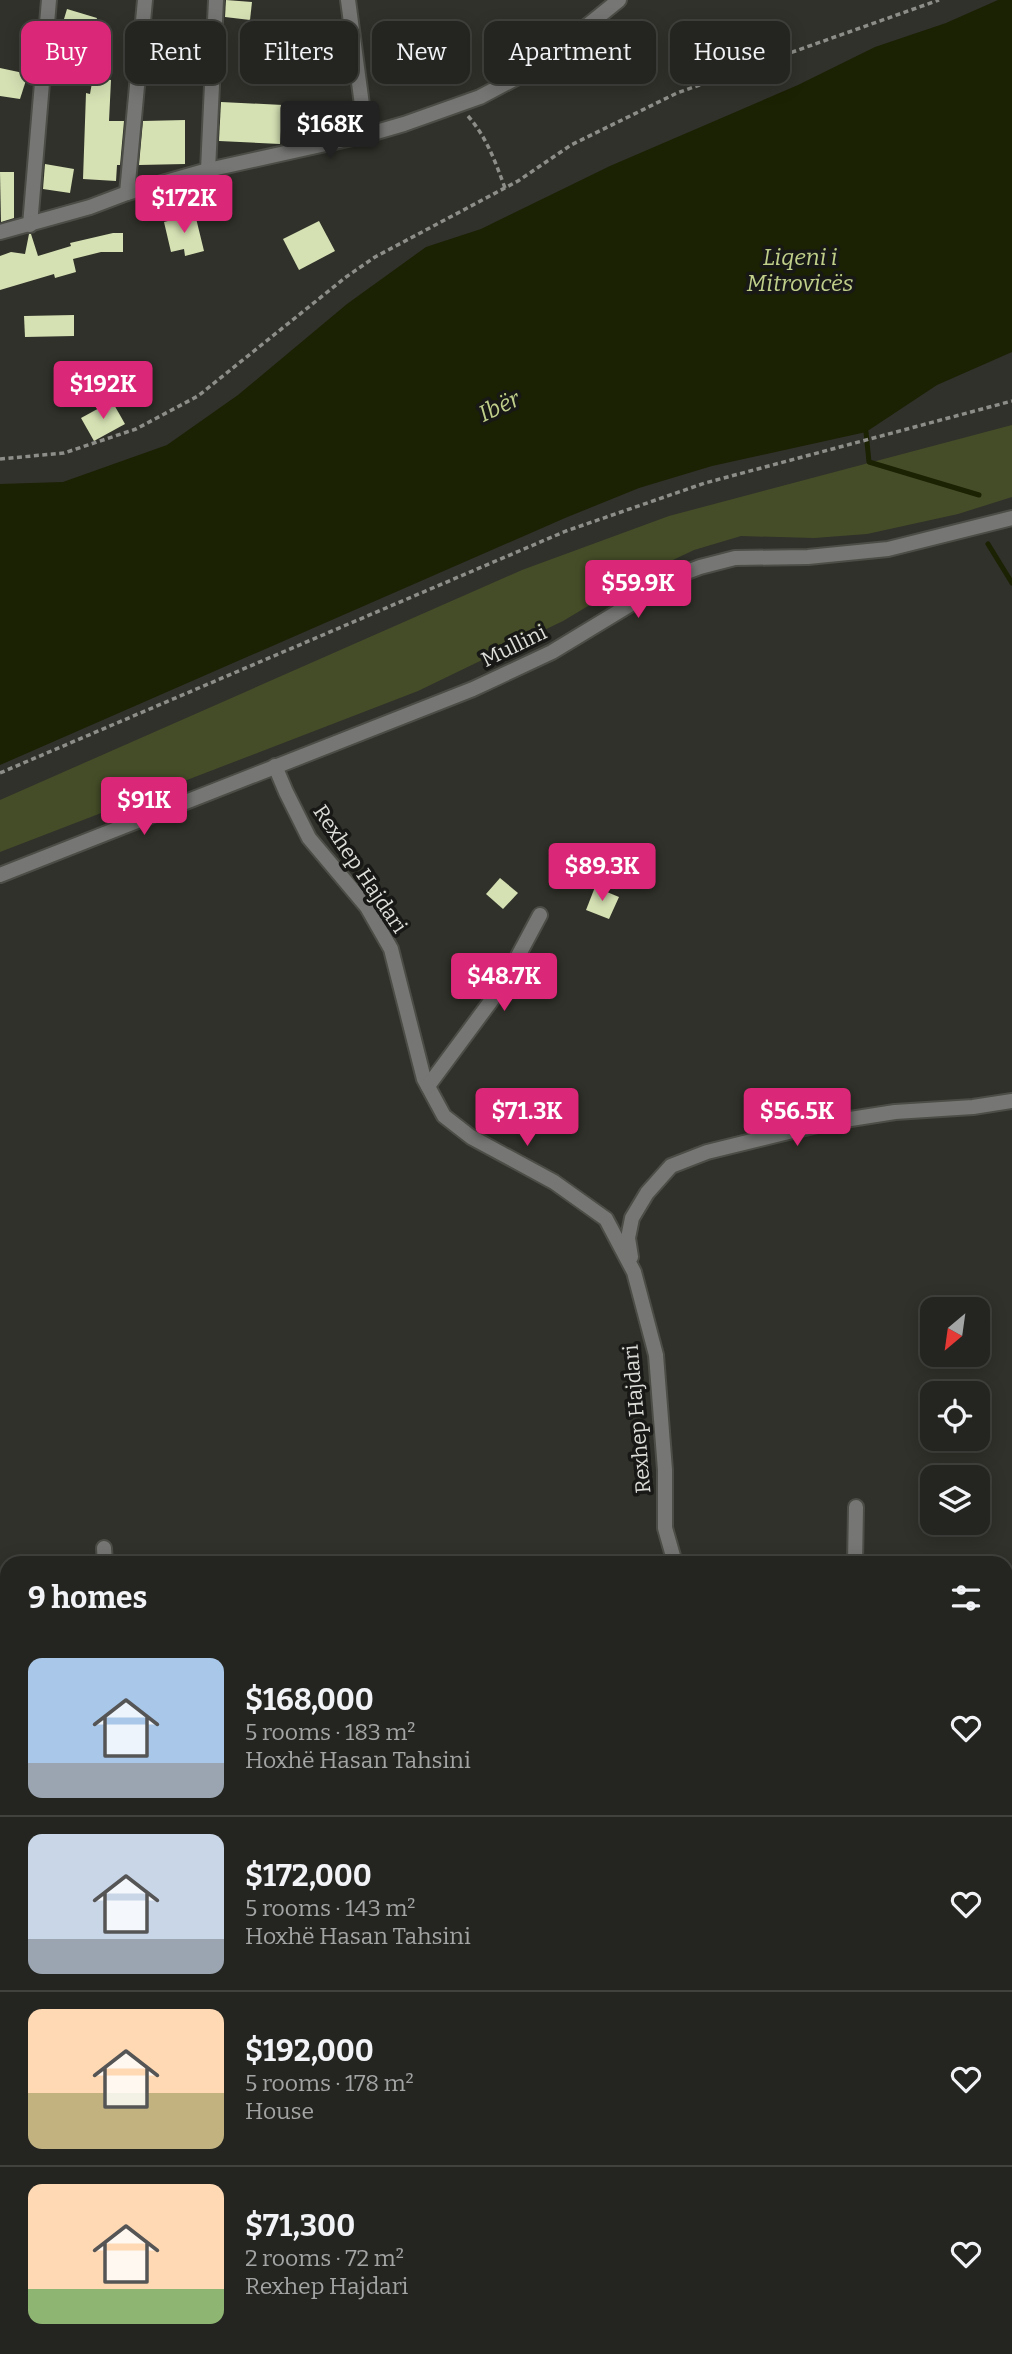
<!DOCTYPE html>
<html lang="en">
<head>
<meta charset="utf-8">
<style>
  :root { --surface:#242520; --page:#2c2d29; --text:#f1f3f6; --muted:#a3a5a5; --line:#41423e; --accent:#db2777 }
  body { margin:0; font-family:Bitter,serif; background:var(--page); color:var(--text); height:100vh; display:flex; flex-direction:column; font-size:26px; white-space:nowrap }
  * { box-sizing:border-box; margin:0 }
  p { font-size:23px; color:var(--muted) }
  .icon { flex:none; width:38px; height:38px; fill:none; stroke:currentColor; stroke-width:2; stroke-linecap:round; stroke-linejoin:round }
  .map { position:relative; flex:1; overflow:hidden }
  .panel { position:absolute; left:0px; top:1556px; width:1013px; height:800px; display:flex; flex-direction:column; background:var(--surface); border-radius:21px 21px 0 0; box-shadow:0 4px 18px #0003,0 0 0 2px var(--line) }
  .panel>* { flex:none }
  .top-card { position:absolute; left:21px; top:21px; width:971px; height:63px; display:flex; gap:14px }
  .needle { width:46px; rotate:209deg }
  .fabs { position:absolute; left:920px; top:1297px; display:grid; gap:14px }
  .fabs a { display:grid; place-items:center; width:70px; height:70px; border-radius:14px; background:var(--surface); box-shadow:0 4px 18px #0003,0 0 0 2px var(--line); font-size:35px }
  .price { position:absolute; translate:-50% -60px; padding:0 16px; border-radius:7px; background:var(--accent); color:#fff; font-size:23px; line-height:46px; filter:drop-shadow(0 2px 4px #0008) }
  .price::after { content:''; position:absolute; left:50%; top:42px; width:21px; height:16px; margin-left:-10px; background:inherit; clip-path:polygon(0 0,100% 0,50% 100%) }
  .price.active { background:#222; color:#fff }
  ul { padding:0; list-style:none }
  li { display:flex; align-items:center; gap:21px; height:175px; padding:0 28px }
  li+li { border-top:2px solid var(--line) }
  li span { display:grid; place-items:center; flex:none; width:196px; height:140px; border-radius:14px; color:#555 }
  li>.icon { margin-inline-start:auto }
  span .icon { width:84px; height:84px; fill:#fffc; stroke-width:1 }
  li b { font-size:30px }
  h2 { display:flex; justify-content:space-between; align-items:center; height:84px; padding:0 28px; font-size:30px }
  .tag { padding:0 24px; border-radius:14px; background:var(--surface); box-shadow:0 4px 18px #0003,0 0 0 2px var(--line); font-size:24px; line-height:63px }
  .tag.active { background:var(--accent); color:#fff }
  .map>svg:first-child { display:block }
</style>
</head>
<body>
<div class="map">
<svg width="1012" height="2354" viewBox="0 0 1012 2354">
  <rect width="100%" height="100%" fill="#30312a"/>
  <path fill="#454d28" d="M1012 425V497L958 514 867 534 814 538 741 536 694 550 635 578 563 621 418 691 0 852V800L522 570 669 516Z"/>
  <path fill="#1b2103" d="M998 0H1012V352L937 385 866 432 712 466 639 488 565 518 0 765V484L63 482 167 445 238 395 347 304 426 247 481 229 610 166 798 85 875 47 946 23Z"/>
  <g fill="none" stroke-linecap="round" stroke-linejoin="round">
    <g stroke="#1b2103" stroke-width="5">
      <path d="M866 432 869 462 979 495"/>
      <path d="M988 544 1012 583"/>
    </g>
  </g>
  <g fill="#d5e1b3">
    <path d="M226 0 252 2 250 20 225 17Z"/>
    <path d="M67 9 97 18 88 47 65 41 68 31 61 29Z"/>
    <path d="M0 68 28 74 20 99 0 96Z"/>
    <path d="M93 77 111 80 109 121H124L120 165H117L116 181 83 179 86 93 90 94Z"/>
    <path d="M221 102 283 105 280 144 219 141Z"/>
    <path d="M185 120V164L139 165 143 121Z"/>
    <path d="M45 164 74 169 70 193 43 189Z"/>
    <path d="M0 172H14V218L1 222Z"/>
    <path d="M195 214 204 251 185 256 184 249 171 252 164 222Z"/>
    <path d="M319 221 335 251 299 270 283 239Z"/>
    <path d="M113 233H123V252H101L73 259 76 272 55 278 54 274 0 290V256L11 252 25 254 29 234H31L38 256 71 246 70 243Z"/>
    <path d="M74 315V336L25 337 24 316Z"/>
    <path d="M112 401 125 424 94 441 81 418Z"/>
    <path d="M500 878 518 893 503 909 486 894Z"/>
    <path d="M595 887 619 897 609 919 586 910Z"/>
  </g>
  <g fill="none" stroke-linecap="round" stroke-linejoin="round">
    <defs>
      <g id="minor">
        <path d="M348 0 366 135"/>
        <path d="M208 170 216 0"/>
        <path d="M127 193 145 0"/>
        <path d="M30 225 49 0"/>
        <path d="M275 766 286 792 309 838 367 907 391 949 424 1079 444 1116 471 1137 554 1182 606 1219 634 1272 656 1355 665 1470V1528L675 1563"/>
        <path d="M0 875 473 689 552 652 679 575 700 567 735 558 808 557 888 549 1012 518"/>
        <path d="M428 1086 491 1001 509 973 540 915"/>
        <path d="M631 1257 628 1238 632 1218 647 1193 671 1166 707 1152 825 1123 895 1112 973 1107 1012 1101"/>
        <path d="M104 1548 105 1563"/>
        <path d="M855 1563 856 1507"/>
        <path d="M0 1648C5 1655 1 1663 7 1670"/>
        <path d="M1 2354 17 2348"/>
      </g>
      <path id="tertiary" d="M0 232 90 207 127 193 208 170 366 135 404 124 480 97 535 68 619 0"/>
      <g id="secondary">
        <path d="M0 1613H7"/>
        <path d="M1006 1685 1012 1686"/>
      </g>
    </defs>
    <use href="#minor" stroke="#4c4d46" stroke-width="18"/>
    <use href="#tertiary" stroke="#4c4d46" stroke-width="18"/>
    <use href="#secondary" stroke="#4c4d46" stroke-width="18"/>
    <g stroke="#8d8e89" stroke-width="3.5" stroke-dasharray="5 3.5" stroke-linecap="butt">
      <path d="M468 116C487 138 495 161 505 188"/>
      <path d="M0 459 64 453 136 429 198 396 346 277 375 257 518 181 571 145 677 93 939 0"/>
      <path d="M0 773 566 531 705 483 1012 401"/>
    </g>
    <use href="#minor" stroke="#767774" stroke-width="14"/>
    <use href="#tertiary" stroke="#767774" stroke-width="14"/>
    <use href="#secondary" stroke="#9e9f99" stroke-width="14"/>
  </g>
  <g text-anchor="middle" dominant-baseline="central" stroke-width="7" stroke-linejoin="round" paint-order="stroke">
    <g font-size="21" fill="#dddeda" stroke="#181916">
      <text transform="translate(514 646) rotate(-26)">Mullini</text>
      <text transform="translate(360 869) rotate(56)">Rexhep Hajdari</text>
      <text transform="translate(637 1419) rotate(-95)">Rexhep Hajdari</text>
    </g>
    <g font-size="23" font-style="italic" fill="#bfcf8a" stroke="#181916">
      <text x="800" y="257">Liqeni i<tspan x="800" dy="26">Mitrovicës</tspan></text>
      <text transform="translate(499 406) rotate(-25)">Ibër</text>
    </g>
  </g>
</svg>
<div class="fabs">
<a><svg class="needle" viewBox="-14 -14 28 28"><path d="M0-13l5 13h-10z" fill="#e53935"/><path d="M0 13l5-13h-10z" fill="#a3a5a5"/></svg></a>
<a><svg class="icon" aria-label="locate" viewBox="0 0 24 24"><circle cx="12" cy="12" r="6"/><path d="M12 2v4M12 18v4M2 12h4M18 12h4"/></svg></a>
<a><svg class="icon" aria-label="layers" viewBox="0 0 24 24"><path d="M12 4l9 5-9 5-9-5zM3 14l9 5 9-5"/></svg></a>
</div>
<b class="price active" style="left:330px;top:161px">$168K</b>
<b class="price" style="left:184px;top:235px">$172K</b>
<b class="price" style="left:103px;top:421px">$192K</b>
<b class="price" style="left:638px;top:620px">$59.9K</b>
<b class="price" style="left:144px;top:837px">$91K</b>
<b class="price" style="left:602px;top:903px">$89.3K</b>
<b class="price" style="left:504px;top:1013px">$48.7K</b>
<b class="price" style="left:527px;top:1148px">$71.3K</b>
<b class="price" style="left:797px;top:1148px">$56.5K</b>
<div class="top-card">
<a class="tag active">Buy</a>
<a class="tag">Rent</a>
<a class="tag">Filters</a>
<a class="tag">New</a>
<a class="tag">Apartment</a>
<a class="tag">House</a>
</div>
<section class="panel">
<h2>9 homes<svg class="icon" aria-label="filters" viewBox="0 0 24 24"><path d="M4 7h16M4 17h16"/><circle cx="9" cy="7" r="2"/><circle cx="15" cy="17" r="2"/></svg></h2>
<ul>
<li><span style="background:linear-gradient(#a9c7e8 75%,#9aa5b1 0)"><svg class="icon" aria-label="home" viewBox="0 0 24 24"><path d="M3 11l9-7 9 7M6 9v11h12V9"/></svg></span><div><b>$168,000</b><p>5 rooms · 183 m²</p><p>Hoxhë Hasan Tahsini</p></div><svg class="icon" aria-label="heart" viewBox="0 0 24 24"><path d="M12 20l-8-8c-3-5 5-10 8-4 3-6 11-1 8 4z"/></svg></li>
<li><span style="background:linear-gradient(#c9d6e8 75%,#9aa5b1 0)"><svg class="icon" aria-label="home" viewBox="0 0 24 24"><path d="M3 11l9-7 9 7M6 9v11h12V9"/></svg></span><div><b>$172,000</b><p>5 rooms · 143 m²</p><p>Hoxhë Hasan Tahsini</p></div><svg class="icon" aria-label="heart" viewBox="0 0 24 24"><path d="M12 20l-8-8c-3-5 5-10 8-4 3-6 11-1 8 4z"/></svg></li>
<li><span style="background:linear-gradient(#ffd9b3 60%,#c2b280 0)"><svg class="icon" aria-label="home" viewBox="0 0 24 24"><path d="M3 11l9-7 9 7M6 9v11h12V9"/></svg></span><div><b>$192,000</b><p>5 rooms · 178 m²</p><p>House</p></div><svg class="icon" aria-label="heart" viewBox="0 0 24 24"><path d="M12 20l-8-8c-3-5 5-10 8-4 3-6 11-1 8 4z"/></svg></li>
<li><span style="background:linear-gradient(#ffd9b3 75%,#8fb573 0)"><svg class="icon" aria-label="home" viewBox="0 0 24 24"><path d="M3 11l9-7 9 7M6 9v11h12V9"/></svg></span><div><b>$71,300</b><p>2 rooms · 72 m²</p><p>Rexhep Hajdari</p></div><svg class="icon" aria-label="heart" viewBox="0 0 24 24"><path d="M12 20l-8-8c-3-5 5-10 8-4 3-6 11-1 8 4z"/></svg></li>
</ul>
</section>
</div>
</body>
</html>
